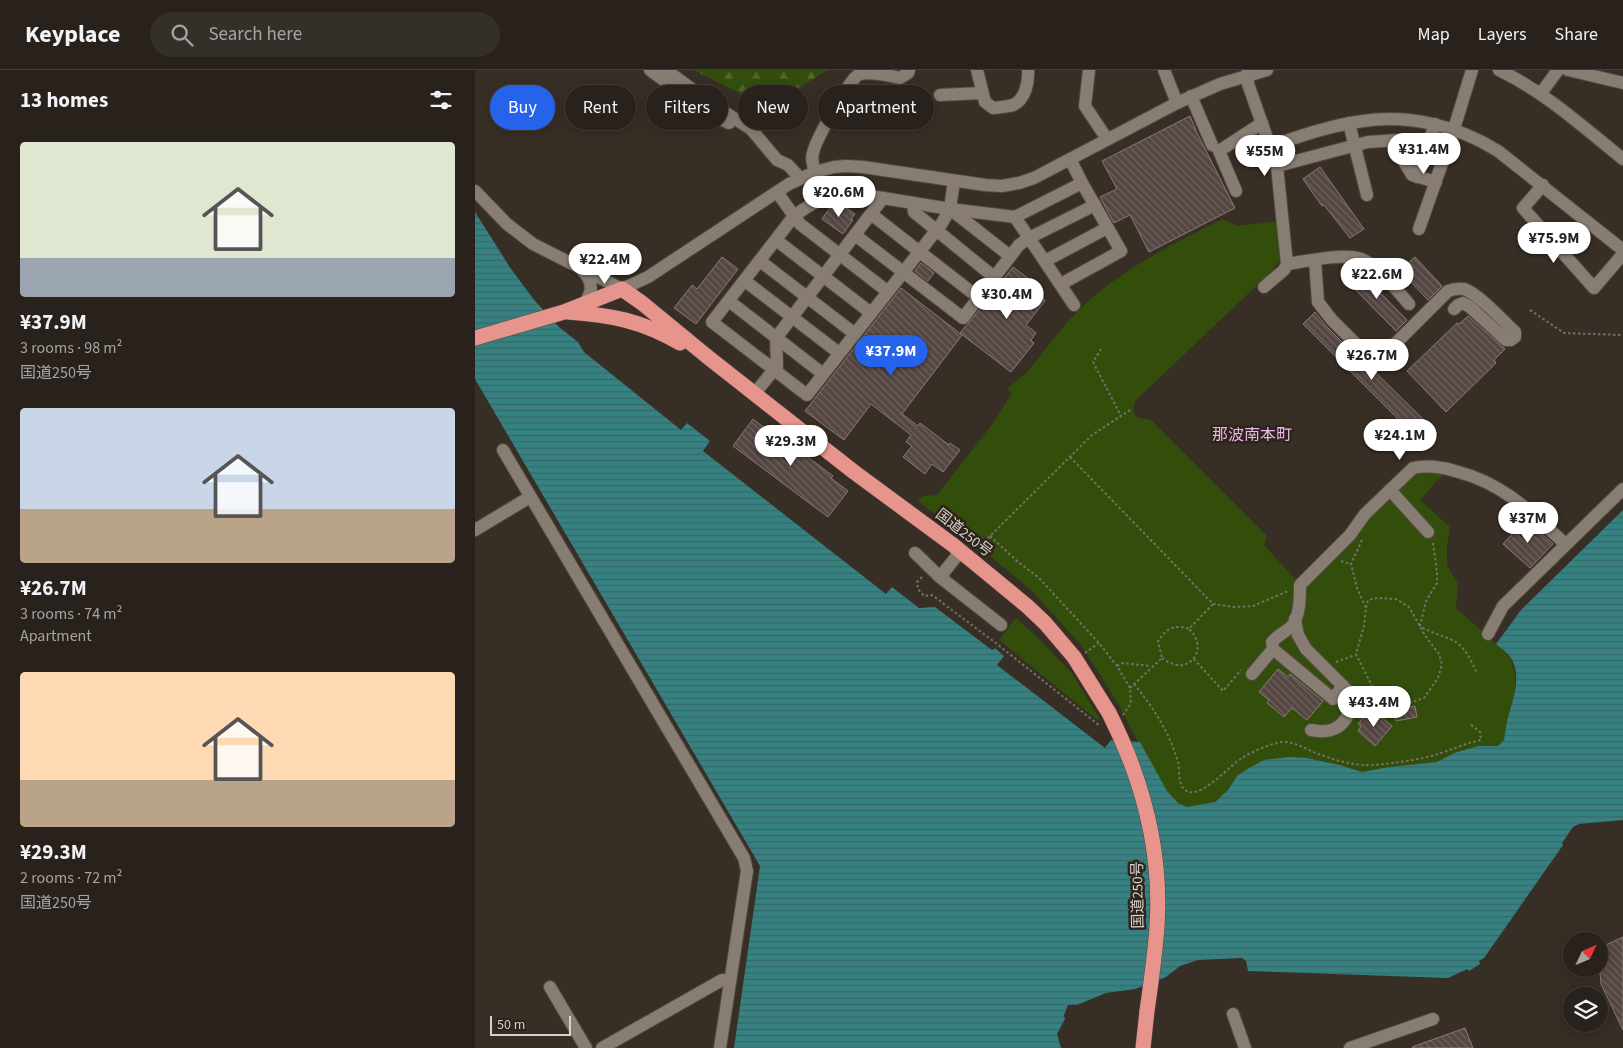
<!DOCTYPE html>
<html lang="en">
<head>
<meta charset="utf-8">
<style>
  :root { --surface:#29221c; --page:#352f29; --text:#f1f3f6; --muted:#a5a4a3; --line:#453f3b; --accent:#2563eb }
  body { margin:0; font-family:"Source Sans 3","Noto Sans JP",sans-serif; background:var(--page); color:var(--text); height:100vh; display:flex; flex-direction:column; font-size:19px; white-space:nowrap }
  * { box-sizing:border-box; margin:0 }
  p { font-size:16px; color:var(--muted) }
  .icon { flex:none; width:28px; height:28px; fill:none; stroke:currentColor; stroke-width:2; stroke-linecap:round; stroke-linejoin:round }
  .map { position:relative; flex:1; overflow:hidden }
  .sheet { display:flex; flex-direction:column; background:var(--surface); width:475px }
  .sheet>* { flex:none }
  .guide { position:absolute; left:15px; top:15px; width:475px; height:45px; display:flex; gap:10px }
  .needle { width:32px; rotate:46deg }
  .tools { position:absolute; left:1088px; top:862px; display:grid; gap:10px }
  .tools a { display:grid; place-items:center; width:45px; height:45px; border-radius:50%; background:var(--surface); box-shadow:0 2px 12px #0003,0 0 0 1px var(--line); font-size:25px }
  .scale { position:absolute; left:15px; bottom:12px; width:81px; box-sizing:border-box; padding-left:5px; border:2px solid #d7d1cb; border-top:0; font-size:14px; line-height:18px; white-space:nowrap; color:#d7d1cb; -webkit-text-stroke:4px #2d241b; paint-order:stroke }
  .price { position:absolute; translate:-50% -42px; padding:0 11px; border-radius:18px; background:#fff; color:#222; font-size:16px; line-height:32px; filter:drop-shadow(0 1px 2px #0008) }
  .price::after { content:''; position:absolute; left:50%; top:30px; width:15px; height:11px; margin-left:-8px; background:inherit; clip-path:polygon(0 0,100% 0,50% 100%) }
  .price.selected { background:var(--accent); color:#fff }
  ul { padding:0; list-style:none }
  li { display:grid; align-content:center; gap:10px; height:265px; padding:0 20px }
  li span { display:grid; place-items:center; height:155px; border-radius:5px; color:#555 }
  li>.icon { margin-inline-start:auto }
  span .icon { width:90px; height:90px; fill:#fffc; stroke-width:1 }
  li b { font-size:21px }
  h2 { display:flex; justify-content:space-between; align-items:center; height:60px; padding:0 20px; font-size:21px }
  .tag { padding:0 18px; border-radius:22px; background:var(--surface); box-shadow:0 2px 12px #0003,0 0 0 1px var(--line); font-size:18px; line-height:45px }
  .tag.selected { background:var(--accent); color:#fff }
  header { display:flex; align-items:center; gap:30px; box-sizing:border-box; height:70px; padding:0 25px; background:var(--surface); border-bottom:1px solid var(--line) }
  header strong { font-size:24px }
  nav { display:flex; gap:28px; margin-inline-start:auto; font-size:18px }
  .search { width:350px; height:45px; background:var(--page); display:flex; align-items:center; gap:12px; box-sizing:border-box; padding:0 18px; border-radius:28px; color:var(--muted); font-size:19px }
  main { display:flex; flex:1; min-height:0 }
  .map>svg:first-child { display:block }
</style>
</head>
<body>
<header>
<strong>Keyplace</strong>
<div class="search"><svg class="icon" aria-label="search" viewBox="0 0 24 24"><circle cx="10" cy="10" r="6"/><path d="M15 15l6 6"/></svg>Search here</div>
<nav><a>Map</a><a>Layers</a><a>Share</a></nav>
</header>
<main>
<section class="sheet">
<h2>13 homes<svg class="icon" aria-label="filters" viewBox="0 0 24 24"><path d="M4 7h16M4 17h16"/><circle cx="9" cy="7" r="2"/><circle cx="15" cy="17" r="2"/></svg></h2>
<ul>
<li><span style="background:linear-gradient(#dfe7d0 75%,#9aa5b1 0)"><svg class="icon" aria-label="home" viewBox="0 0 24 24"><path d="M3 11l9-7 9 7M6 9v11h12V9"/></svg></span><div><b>¥37.9M</b><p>3 rooms · 98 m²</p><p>国道250号</p></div></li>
<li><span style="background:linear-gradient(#c9d6e8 65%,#b9a48a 0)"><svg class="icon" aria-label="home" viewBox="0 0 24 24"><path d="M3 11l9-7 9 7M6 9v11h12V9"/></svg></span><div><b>¥26.7M</b><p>3 rooms · 74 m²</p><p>Apartment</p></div></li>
<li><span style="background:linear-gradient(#ffd9b3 70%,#b9a48a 0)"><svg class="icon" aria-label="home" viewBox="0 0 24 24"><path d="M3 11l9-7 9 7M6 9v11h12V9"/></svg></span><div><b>¥29.3M</b><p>2 rooms · 72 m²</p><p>国道250号</p></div></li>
</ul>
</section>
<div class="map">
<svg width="1148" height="978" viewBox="0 0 1148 978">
  <defs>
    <pattern id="forest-firs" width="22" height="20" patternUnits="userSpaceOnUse" patternTransform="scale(1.25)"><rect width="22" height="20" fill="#334e0b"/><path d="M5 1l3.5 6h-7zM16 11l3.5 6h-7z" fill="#50662d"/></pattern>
    <pattern id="water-rules" width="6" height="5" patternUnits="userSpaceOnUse" patternTransform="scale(1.25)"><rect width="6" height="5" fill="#368181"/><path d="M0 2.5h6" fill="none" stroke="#3a6766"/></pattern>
    <pattern id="building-back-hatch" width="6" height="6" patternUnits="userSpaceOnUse" patternTransform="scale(1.25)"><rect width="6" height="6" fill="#554643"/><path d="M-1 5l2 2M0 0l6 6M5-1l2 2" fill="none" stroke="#6d605d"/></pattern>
  </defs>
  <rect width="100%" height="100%" fill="#372e25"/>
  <g fill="#334e0b">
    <path d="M747 149 762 156 803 151 805 190 794 204 660 331 658 341 661 347 676 350 792 466 789 475 819 508 836 510 899 442 939 402 969 403 945 430 975 457 972 476V495L983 514 981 538 1032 583C1050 610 1033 641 1029 671L1023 676H1003L979 683 962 692 914 697 887 702 865 695 832 688 762 706C752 722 744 733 724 736 721 736 716 738 712 737 693 735 674 688 665 672H663L645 637 606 575 557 521 508 480 443 431 448 426 462 425 519 352 537 323 532 319C540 312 550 305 557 296 574 275 589 254 609 235 649 198 698 174 747 149Z"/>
    <path d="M541 548 561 566 596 602 625 649 622 650 524 570Z"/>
  </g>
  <path fill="url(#forest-firs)" d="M219 0H352L310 27 276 29Z"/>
  <path fill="url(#water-rules)" d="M0 142 36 199 60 231 84 257 103 272 109 282 206 360 212 353 235 371 228 381 411 524 417 517 444 538 460 537 517 580 520 578 529 586 522 595 630 678 636 670 665 672 692 721 703 733 712 737 740 732 753 720 762 706 774 698 789 690 814 687 832 688 865 695 887 702 914 697 962 692 979 683 1003 676H1023L1029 670C1030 664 1031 657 1032 651 1037 632 1046 611 1038 592 1035 584 1027 579 1021 574L1046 540 1148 440V750L1104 754 1098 757 1087 773 1088 775 1009 888 1004 891 1005 894 994 901 992 899 973 908 773 901 771 891 767 888 723 890 705 896 691 907 660 919 631 923 602 935H593L589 945 590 949 582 964 586 978H259L285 796 0 309Z"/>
  <g fill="url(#building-back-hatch)" stroke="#8a7976">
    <path d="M715 46 722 63 760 138 674 182 655 145 639 153 625 127 642 119 627 91Z"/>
    <path d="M845 97 889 159 875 168 849 135 847 136 828 109Z"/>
    <path d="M364 132 380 144 376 149 378 150 368 164 347 149 357 135 360 138Z"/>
    <path d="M247 187 263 199 221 254 199 238 217 215 222 219Z"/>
    <path d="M940 187 967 216 953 230 934 210 936 208 927 198Z"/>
    <path d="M446 193 459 203 453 211 440 201Z"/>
    <path d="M538 197 563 216 570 231 551 255 561 263 556 270 559 273 536 302 485 263 510 233Z"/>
    <path d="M882 199 932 250 921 261 871 210Z"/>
    <path d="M426 218 487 265 427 344 443 356 445 353 474 375 475 373 485 380 468 402 457 394 450 404 428 387 437 376 431 372 436 365 396 334 369 370 330 341Z"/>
    <path d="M840 242 851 256 880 285 890 292 962 363 950 376 828 254Z"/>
    <path d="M993 246 1030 279 1019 290 1021 293 971 342 932 301 982 253 984 254Z"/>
    <path d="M278 349 296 363 298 361 358 406 356 408 373 421 353 447 258 376Z"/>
    <path d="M1051 449 1078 474 1055 498 1028 474Z"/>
    <path d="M803 599 813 607 815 604 848 631 832 650 817 638 809 647 792 633 794 630 784 622Z"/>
    <path d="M940 636 942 647 921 651 919 640Z"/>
    <path d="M899 641 917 656 900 676 883 661 886 656 883 654 890 645 894 648Z"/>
    <path d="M1148 867V960L1126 914 1124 891V878Z"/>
    <path d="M990 958 998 978H938L937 977Z"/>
  </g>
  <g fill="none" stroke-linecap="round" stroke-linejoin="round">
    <defs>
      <g id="minor">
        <path d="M175 0 236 45 254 53"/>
        <path d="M191 0 240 36 276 59 302 90 313 95 325 108"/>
        <path d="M502 0 510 32 518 38C524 37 532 37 538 35 550 30 554 12 553 0"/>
        <path d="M614 0 610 36 632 69"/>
        <path d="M689 0 702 33"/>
        <path d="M773 0V14L802 96 812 194 809 200 789 217"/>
        <path d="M1024 0C1070 22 1108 57 1148 89"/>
        <path d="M1093 0 1148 13"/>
        <path d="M1066 23 1083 0"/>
        <path d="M465 25 507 23"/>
        <path d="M716 26 737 75"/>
        <path d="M874 53 892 125"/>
        <path d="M796 76C826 66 857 55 888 51 935 44 983 56 1023 81L1148 180"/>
        <path d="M928 90 937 105 961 112"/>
        <path d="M802 96 893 72 924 70 953 75"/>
        <path d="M340 102C338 95 336 90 338 83 340 71 373 12 383 5 393 0 414 6 425 8L433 3 434 0"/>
        <path d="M942 107 960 54"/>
        <path d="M1068 115 1048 138 1119 218 1148 184"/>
        <path d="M0 121 32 154 58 174 147 219 173 207 314 114 340 102 359 97 371 96 388 97 510 115 527 116 544 113 559 108 702 33 745 14 792 0"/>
        <path d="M761 121 744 81 787 53"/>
        <path d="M302 122 319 146 237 252 332 325 467 153 475 139"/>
        <path d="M408 128C367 120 353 121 319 146L325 154 412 221"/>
        <path d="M438 133 439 142 519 207"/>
        <path d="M396 144 504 228"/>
        <path d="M540 147 599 235"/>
        <path d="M944 159 979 59 997 0"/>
        <path d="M380 165 488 248 544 175 554 168 620 135"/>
        <path d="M301 170 396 243"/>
        <path d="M535 186 475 139 540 147 607 113 595 89"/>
        <path d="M840 190 843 232 857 250 886 279 903 291 973 221C978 219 983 218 989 219 1004 224 1028 251 1040 262V267L1036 270H1031L995 237 988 233 983 235 979 239"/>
        <path d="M285 191 380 264"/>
        <path d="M570 191 632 158"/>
        <path d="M812 194C832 191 866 183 886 189 902 194 922 221 934 234"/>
        <path d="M107 200C119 212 118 223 108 235"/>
        <path d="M270 211 364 283"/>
        <path d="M586 214 646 181 607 113"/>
        <path d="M254 231 348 304"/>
        <path d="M280 323 302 296 301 268 408 128 475 139 479 111"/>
        <path d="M28 380 269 788 272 801 245 978"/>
        <path d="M915 420 953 462"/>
        <path d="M0 460 55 427"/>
        <path d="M440 483C449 491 456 499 465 507 485 523 506 539 526 555"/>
        <path d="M465 507 485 482"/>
        <path d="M820 549 823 565 831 579 873 621C874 628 875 638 873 645 865 661 851 663 836 660"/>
        <path d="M1013 564 1028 536 1148 419"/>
        <path d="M777 604 798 579"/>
        <path d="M868 616 858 629 798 579 797 572C802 566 810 562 816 557 825 547 825 528 825 515L875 465 890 444 938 398C952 395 966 397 980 401 1028 413 1055 441 1090 474"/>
        <path d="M75 917 111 978"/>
        <path d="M758 944 770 978"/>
        <path d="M127 978 247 910 255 911"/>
        <path d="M875 978 958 949"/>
      </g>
      <g id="highway">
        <path d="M93 242C137 245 167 251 205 273"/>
        <path d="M0 268 89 242 147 219 167 233 234 288 379 402 478 475 552 536 570 553 599 587 634 643"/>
        <path d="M668 978 672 941"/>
      </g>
    </defs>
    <use href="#minor" stroke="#534a42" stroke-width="14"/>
    <use href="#highway" stroke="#534a42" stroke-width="16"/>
    <g stroke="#787069" stroke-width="2" stroke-dasharray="2.5 2.5" stroke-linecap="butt">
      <path d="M1055 240 1089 263 1148 265"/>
      <path d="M626 279 618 292 646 346"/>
      <path d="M595 387 738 534 758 537 778 536 813 521"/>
      <path d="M515 466 542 491 563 507 624 573 642 596 655 618 656 633 648 645"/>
      <path d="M887 470 876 494 882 518 891 538 889 556 881 584 899 620 915 632 931 634 949 628 963 608 967 594 964 584 951 567 934 537 921 529 902 528 893 530 891 538"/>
      <path d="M958 473 962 502V513L951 531 945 556C957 564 972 566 982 573 992 580 997 593 1002 603"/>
      <path d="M502 479 617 365 655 340"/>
      <path d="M866 491 875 494"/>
      <path d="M447 507 442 512 443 519 449 526 457 525 522 574 625 656"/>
      <path d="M610 583 624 573"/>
      <path d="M687 588C690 590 694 593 698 594 719 601 732 575 714 559"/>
      <path d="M719 589 748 621 766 600"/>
      <path d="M861 592 880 585"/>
      <path d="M642 596 647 593 676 596"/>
      <path d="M659 614C679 638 694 662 703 692 705 701 702 719 714 722 729 726 755 695 767 688 777 682 790 676 802 673 816 669 828 678 841 683 856 689 872 694 889 695 903 696 950 689 963 684 978 679 991 673 1006 670L1005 662 995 654"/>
      <path d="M655 618 687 588 683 571C692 558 699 554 714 559L738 534"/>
    </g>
    <use href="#minor" stroke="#887d72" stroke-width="12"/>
    <use href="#highway" stroke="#e7948d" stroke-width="15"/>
    <defs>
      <path id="highway-bridge" d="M634 643C668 710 687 782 682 857 680 885 676 913 672 941"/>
    </defs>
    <use href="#highway-bridge" stroke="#534a42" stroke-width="16" stroke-linecap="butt"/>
    <use href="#highway-bridge" stroke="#e7948d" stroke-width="15"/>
  </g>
  <g text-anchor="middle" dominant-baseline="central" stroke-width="5" stroke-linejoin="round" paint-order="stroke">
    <g font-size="15" fill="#d7d1cb" stroke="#2d241b">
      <text transform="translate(489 463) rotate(38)">国道250号</text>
      <text transform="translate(663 825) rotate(-91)">国道250号</text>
    </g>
    <g font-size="16" fill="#ecb3ec" stroke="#2d241b">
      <text x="777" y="365">那波南本町</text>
    </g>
  </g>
</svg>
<div class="tools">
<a><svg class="needle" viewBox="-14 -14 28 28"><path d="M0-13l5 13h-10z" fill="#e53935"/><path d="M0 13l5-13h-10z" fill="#a5a4a3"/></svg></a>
<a><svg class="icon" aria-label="layers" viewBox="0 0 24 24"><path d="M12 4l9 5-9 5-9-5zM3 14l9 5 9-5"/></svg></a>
</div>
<div class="scale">50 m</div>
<b class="price" style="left:949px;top:105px">¥31.4M</b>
<b class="price" style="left:790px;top:107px">¥55M</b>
<b class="price" style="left:364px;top:148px">¥20.6M</b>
<b class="price" style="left:1079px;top:194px">¥75.9M</b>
<b class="price" style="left:130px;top:215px">¥22.4M</b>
<b class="price" style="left:902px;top:230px">¥22.6M</b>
<b class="price" style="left:532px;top:250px">¥30.4M</b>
<b class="price selected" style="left:416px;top:307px">¥37.9M</b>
<b class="price" style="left:897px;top:311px">¥26.7M</b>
<b class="price" style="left:925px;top:391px">¥24.1M</b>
<b class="price" style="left:316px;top:397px">¥29.3M</b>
<b class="price" style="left:1053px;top:474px">¥37M</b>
<b class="price" style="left:899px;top:658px">¥43.4M</b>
<div class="guide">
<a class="tag selected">Buy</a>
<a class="tag">Rent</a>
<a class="tag">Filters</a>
<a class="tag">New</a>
<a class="tag">Apartment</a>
</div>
</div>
</main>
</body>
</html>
